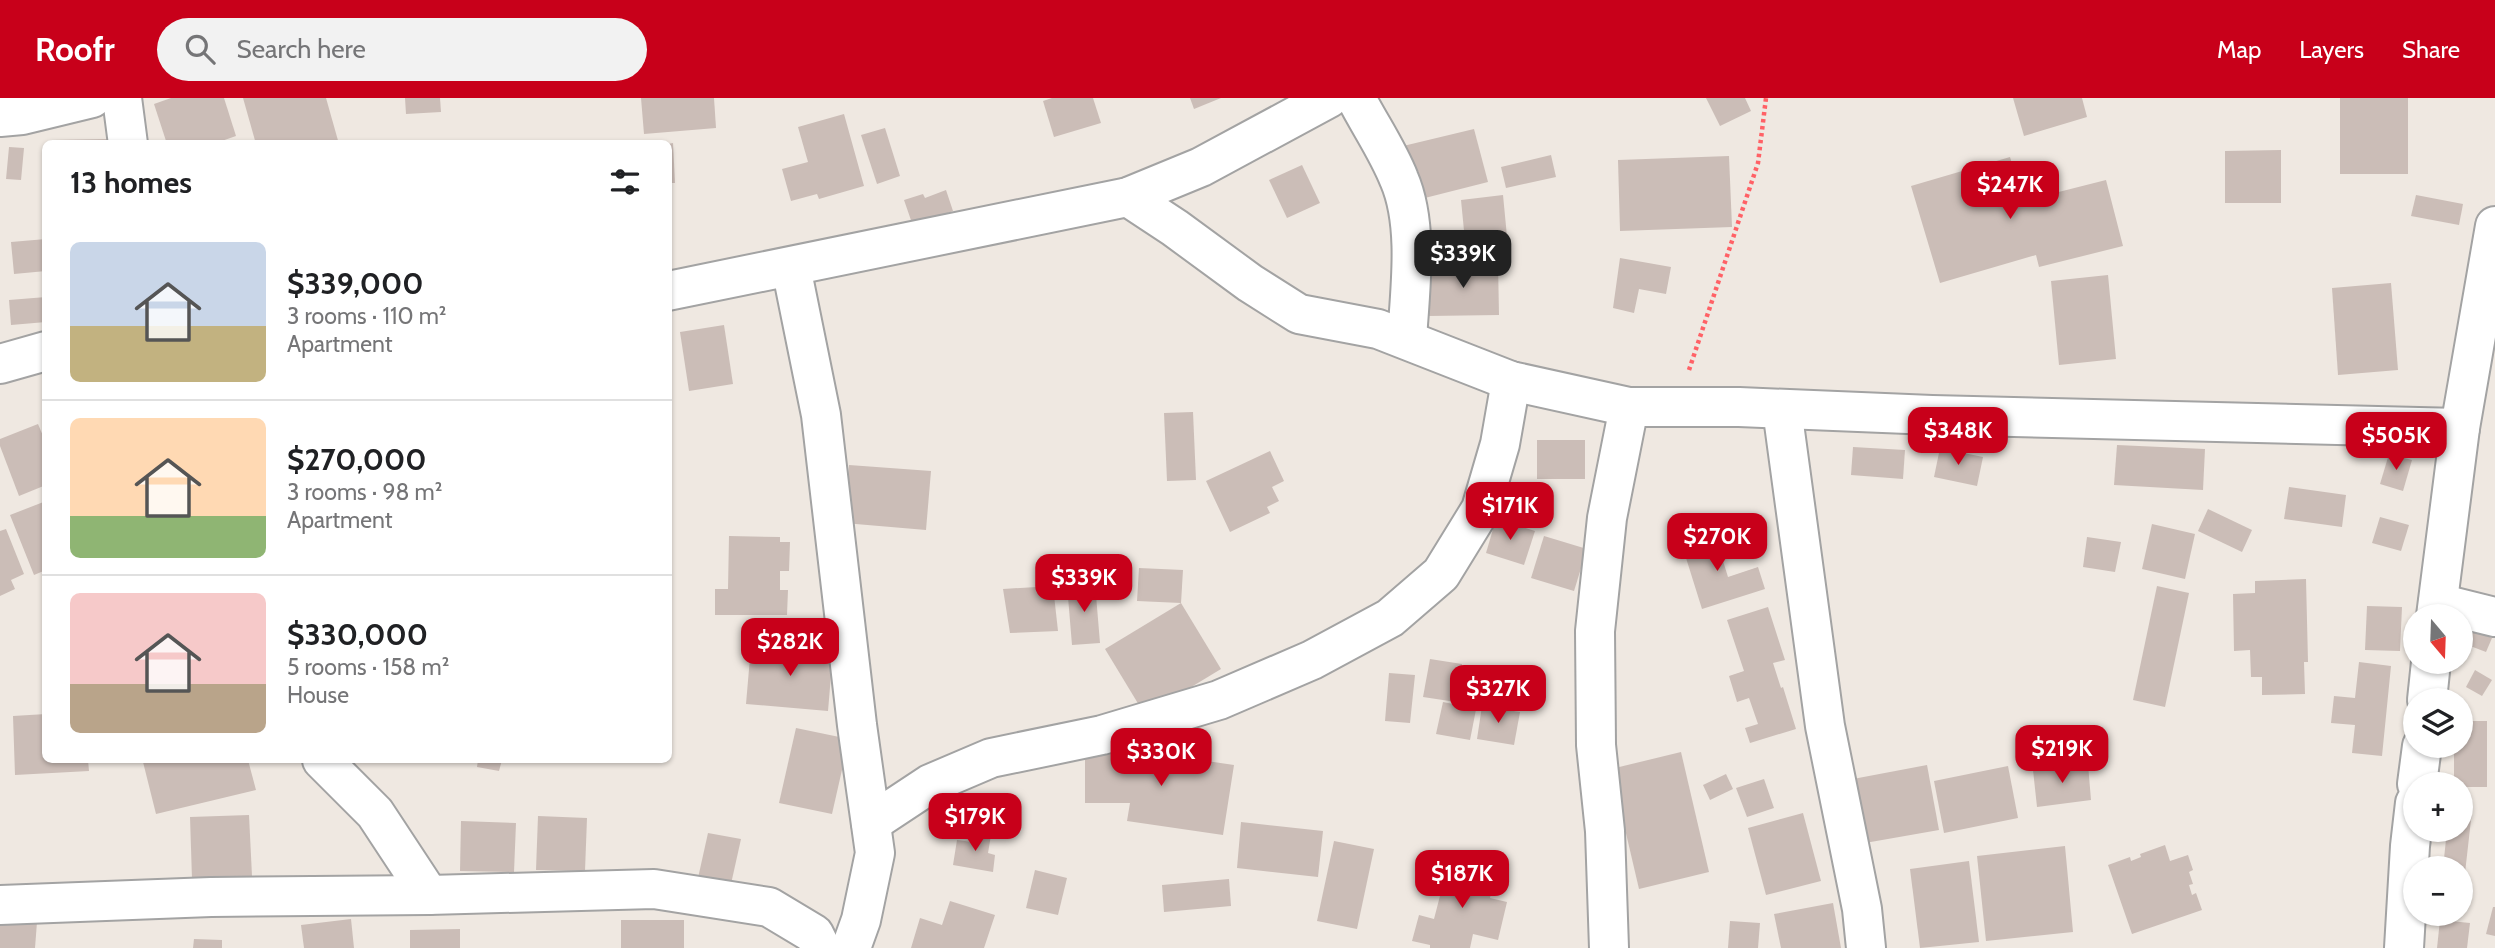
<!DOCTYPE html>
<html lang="en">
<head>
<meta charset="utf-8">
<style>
  :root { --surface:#fff; --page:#f2f2f2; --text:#202124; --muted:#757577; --line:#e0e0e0; --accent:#c8001a }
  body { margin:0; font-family:Cabin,sans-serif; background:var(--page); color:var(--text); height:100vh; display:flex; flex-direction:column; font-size:26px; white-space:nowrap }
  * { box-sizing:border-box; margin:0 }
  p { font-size:23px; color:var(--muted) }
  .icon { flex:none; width:38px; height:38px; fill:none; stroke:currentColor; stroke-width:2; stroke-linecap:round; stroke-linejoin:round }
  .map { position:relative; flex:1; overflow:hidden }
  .panel { position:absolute; left:42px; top:42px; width:630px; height:623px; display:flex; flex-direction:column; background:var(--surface); border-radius:10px; box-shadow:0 2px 5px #0004 }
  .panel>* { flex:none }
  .needle { width:46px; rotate:161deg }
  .controls { position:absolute; left:2403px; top:506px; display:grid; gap:14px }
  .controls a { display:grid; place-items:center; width:70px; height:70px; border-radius:50%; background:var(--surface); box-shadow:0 2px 5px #0004; font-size:35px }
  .price { position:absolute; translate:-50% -60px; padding:0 16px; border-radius:14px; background:var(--accent); color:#fff; font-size:23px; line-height:46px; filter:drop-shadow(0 2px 4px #0008) }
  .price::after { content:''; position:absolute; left:50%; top:42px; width:21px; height:16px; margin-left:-10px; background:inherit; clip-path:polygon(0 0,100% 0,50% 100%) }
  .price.on { background:#222; color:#fff }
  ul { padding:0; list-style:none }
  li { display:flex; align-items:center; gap:21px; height:175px; padding:0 28px }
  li+li { border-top:2px solid var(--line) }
  li span { display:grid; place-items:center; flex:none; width:196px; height:140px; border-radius:10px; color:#555 }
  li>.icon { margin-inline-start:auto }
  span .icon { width:84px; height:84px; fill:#fffc; stroke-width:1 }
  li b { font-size:30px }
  h2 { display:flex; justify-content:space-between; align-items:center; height:84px; padding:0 28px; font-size:30px }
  header { display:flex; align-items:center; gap:42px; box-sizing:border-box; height:98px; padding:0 35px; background:var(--accent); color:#fff }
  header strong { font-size:33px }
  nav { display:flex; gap:38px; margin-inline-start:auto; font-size:24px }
  .search { width:490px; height:63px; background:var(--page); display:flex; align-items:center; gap:18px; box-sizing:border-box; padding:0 24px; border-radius:38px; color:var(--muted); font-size:26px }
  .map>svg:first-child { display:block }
</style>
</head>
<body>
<header>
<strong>Roofr</strong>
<div class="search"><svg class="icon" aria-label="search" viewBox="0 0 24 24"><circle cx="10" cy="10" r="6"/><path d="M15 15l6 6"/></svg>Search here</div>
<nav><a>Map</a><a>Layers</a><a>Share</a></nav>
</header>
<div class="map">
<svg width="2495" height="850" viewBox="0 0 2495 850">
  <rect width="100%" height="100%" fill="#efe8e1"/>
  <g fill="#cbbdb7">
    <path d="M171 0H224L236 38 213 46H167L154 6Z"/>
    <path d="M243 0H326L339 46H256Z"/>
    <path d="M405 0H440L441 14 406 16Z"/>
    <path d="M641 0H714L716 30 644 36Z"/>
    <path d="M1052 0H1093L1101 25 1054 39 1043 3Z"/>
    <path d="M1190 0H1221L1194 11Z"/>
    <path d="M1706 0H1745L1751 13 1720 28Z"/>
    <path d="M2013 0H2082L2087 19 2024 38Z"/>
    <rect x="2340" y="0" width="68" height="76"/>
    <path d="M844 16 864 88 819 101 817 96 791 103 782 71 808 64 798 29Z"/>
    <path d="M885 30 900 78 877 86 861 37Z"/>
    <path d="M1474 31 1488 84 1413 103 1399 49Z"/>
    <path d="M110 41 111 46H51V42Z"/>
    <path d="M673 45 675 85H668V46Z"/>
    <path d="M9 49 24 50 21 82 6 81Z"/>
    <path d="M2281 52V105H2225V53Z"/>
    <path d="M1551 57 1556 79 1506 90 1501 69Z"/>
    <path d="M1729 58 1732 129 1620 133 1618 62Z"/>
    <path d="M2010 59 2023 103 2106 82 2123 148 2039 169 2036 157 1940 185 1911 88Z"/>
    <path d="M1302 67 1320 105 1287 120 1269 82Z"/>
    <path d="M946 92 953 113 913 128 904 102 923 96 925 100Z"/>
    <path d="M1503 97 1508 149 1466 153 1461 102Z"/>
    <path d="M2416 97 2463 106 2459 127 2411 118Z"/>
    <path d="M46 141V173L14 176 11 144Z"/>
    <path d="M1620 160 1671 169 1666 196 1639 191 1634 215 1613 210Z"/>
    <path d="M1498 165 1499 217 1428 218V166Z"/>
    <path d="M2108 177 2116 261 2059 267 2051 183Z"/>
    <path d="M2391 185 2398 272 2338 277 2332 190Z"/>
    <path d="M46 199V224L11 227 9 202Z"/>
    <path d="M724 227 733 286 689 293 680 234Z"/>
    <path d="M1193 314 1196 382 1167 383 1164 315Z"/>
    <path d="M38 326 46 345V387L19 398 0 348V341Z"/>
    <rect x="1537" y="342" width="48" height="39"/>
    <path d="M2117 347 2205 351 2203 392 2114 387Z"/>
    <path d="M1853 349 1905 352 1903 381 1851 377Z"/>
    <path d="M1940 350 1983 359 1977 388 1934 379Z"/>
    <path d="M1270 353 1284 383 1272 389 1279 403 1267 409 1270 415 1230 434 1206 383Z"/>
    <path d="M2389 356 2412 362 2403 393 2380 386Z"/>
    <path d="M849 367 931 373 926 432 844 425Z"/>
    <path d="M2289 389 2346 397 2342 429 2284 421Z"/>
    <path d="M46 403V472L34 477 10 417Z"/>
    <path d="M2208 411 2252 432 2242 454 2198 433Z"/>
    <path d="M2380 419 2409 427 2401 453 2372 445Z"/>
    <path d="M1496 421 1535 433 1524 467 1486 455Z"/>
    <path d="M2152 426 2195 436 2185 481 2142 471Z"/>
    <path d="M6 431 24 476 11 482 15 491 0 498V433Z"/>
    <path d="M1714 434 1728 479 1758 469 1765 491 1702 511 1681 444Z"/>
    <path d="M729 438 780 439V444H790L789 473H780V492H788L787 517H715V491H728Z"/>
    <path d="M1544 438 1587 451 1574 493 1531 480Z"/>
    <path d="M2087 439 2121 444 2115 474 2083 469Z"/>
    <path d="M1139 470 1183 472 1181 505 1137 503Z"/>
    <path d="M2306 481 2308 564H2304L2305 596 2262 597V579H2251L2250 552 2234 553 2233 496 2255 495V483Z"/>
    <path d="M1095 485 1100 545 1072 547 1067 487Z"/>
    <path d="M1053 488 1058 533 1010 535 1003 491Z"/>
    <path d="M2157 488 2189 495 2165 609 2133 602Z"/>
    <path d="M1181 505 1221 571 1145 617 1105 551Z"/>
    <path d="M2367 508 2402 509 2400 553 2365 552Z"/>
    <path d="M1768 509 1785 562 1773 565 1781 590 1783 589 1796 631 1750 645 1745 630 1758 626 1749 600 1737 604 1729 578 1744 573 1727 522Z"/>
    <path d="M2471 531 2492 540 2486 554 2465 546Z"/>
    <path d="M751 548 833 554 828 613 746 606Z"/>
    <path d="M1430 561 1462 566 1456 604 1423 599Z"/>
    <path d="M2359 564 2391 568 2382 658 2352 655 2355 627 2331 625 2334 598 2355 600Z"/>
    <path d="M1465 568 1484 571 1470 642 1436 636 1443 604 1458 607Z"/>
    <path d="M2475 572 2492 582 2482 598 2466 589Z"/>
    <path d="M1389 575 1415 577 1410 625 1385 623Z"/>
    <path d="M1482 608 1520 614 1514 647 1477 641Z"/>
    <path d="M46 616V662H88L89 673 15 677 13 618Z"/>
    <path d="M2460 623H2487V689H2460V686H2454V648H2460Z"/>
    <path d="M796 630 849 641 832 716 779 705Z"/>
    <path d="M1085 652 1139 653 1234 667 1223 737 1127 723 1130 705H1085Z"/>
    <path d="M1681 654 1709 774 1639 791 1611 671Z"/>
    <path d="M155 662H248L256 692 156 716 143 664Z"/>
    <path d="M478 662H502L499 673 477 669Z"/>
    <path d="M2088 666 2091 702 2037 709 2033 672Z"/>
    <path d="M1927 667 1939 732 1865 745 1853 681Z"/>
    <path d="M2008 668 2018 720 1944 735 1934 683Z"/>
    <path d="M1726 676 1733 691 1710 702 1703 687Z"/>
    <path d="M1764 681 1774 710 1747 719 1736 690Z"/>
    <path d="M2460 711 2472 713 2465 775H2460V770H2443L2447 732H2460Z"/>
    <path d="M1803 715 1821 783 1766 797 1748 730Z"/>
    <path d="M249 717 252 778 192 781 190 719Z"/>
    <path d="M538 718 587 720 585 773 536 772Z"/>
    <path d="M461 723 516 725 514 774 460 773Z"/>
    <path d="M1241 724 1323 733 1318 779 1237 770Z"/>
    <path d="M974 734 991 737 988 755 995 757 993 774 953 767 957 742 972 744Z"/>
    <path d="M708 735 741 741 731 786 698 780Z"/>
    <path d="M1334 743 1374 751 1357 831 1317 823Z"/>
    <path d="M2165 747 2170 763 2188 757 2193 772 2189 774 2193 786 2189 787 2192 797 2196 795 2202 812 2132 836 2108 767 2130 759 2131 763 2141 759 2140 756Z"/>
    <path d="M2065 748 2073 834 1986 843 1977 758Z"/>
    <path d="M1969 763 1979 844 1920 850 1910 771Z"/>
    <path d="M1461 766 1496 774 1490 800 1507 804 1498 842 1473 836 1470 850H1430V847L1412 843 1419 817 1434 821 1441 794 1431 792 1437 769 1459 774Z"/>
    <path d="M1035 772 1067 780 1058 817 1026 810Z"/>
    <path d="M1229 781 1231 808 1164 814 1162 787Z"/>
    <path d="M950 803 995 817 984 850H911L920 820 942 827Z"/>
    <path d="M1833 805 1841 850H1781L1774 816Z"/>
    <path d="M2493 809H2495V838L2486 836Z"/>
    <path d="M351 821 354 850H304L301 827Z"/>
    <rect x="621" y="822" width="63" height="28"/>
    <path d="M2440 822 2470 825 2467 850H2437Z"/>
    <path d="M0 823 37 824 35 850H0Z"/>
    <path d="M1730 823 1760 825 1758 850H1728Z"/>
    <path d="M460 831V850H410V832Z"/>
    <path d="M194 841 222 842V850H193Z"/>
  </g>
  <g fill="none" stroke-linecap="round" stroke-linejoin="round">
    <defs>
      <g id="minor">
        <path d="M122 0 128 46"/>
        <path d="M1356 0C1370 27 1388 53 1399 81 1419 127 1410 192 1407 241"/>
        <path d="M0 19 22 17 92 0"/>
        <path d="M1128 99 1175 130 1250 185 1299 216 1378 231 1511 283 1629 309H1739L1932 317 2460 330"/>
        <path d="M791 169 821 317 857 627 875 755 861 822 851 850"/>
        <path d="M668 193 1128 99 1201 69 1329 0"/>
        <path d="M0 266 46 253"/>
        <path d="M1782 311 1825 628 1862 811 1866 850"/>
        <path d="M2438 505 2495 519"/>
        <path d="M2436 518 2460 330 2495 128"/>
        <path d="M2427 602 2431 564"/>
        <path d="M322 662 375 715 429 797"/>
        <path d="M2417 686 2422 648"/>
        <path d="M871 725 930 686 991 660 1102 637 1219 602 1312 562 1390 520 1441 476 1481 411 1500 346 1511 283"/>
        <path d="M0 807 211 799 429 797 654 791 769 809 814 836 821 850"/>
        <path d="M1609 850 1605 733 1596 647 1595 533 1607 420 1629 309"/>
        <path d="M2404 850 2410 748 2415 705"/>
      </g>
    </defs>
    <use href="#minor" stroke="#a3a3a3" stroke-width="42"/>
    <path stroke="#ff6166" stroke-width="4.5" stroke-dasharray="3.5 3.5" stroke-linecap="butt" d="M1689 272 1758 65 1766 0"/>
    <use href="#minor" stroke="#fff" stroke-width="38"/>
  </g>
</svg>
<div class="controls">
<a><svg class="needle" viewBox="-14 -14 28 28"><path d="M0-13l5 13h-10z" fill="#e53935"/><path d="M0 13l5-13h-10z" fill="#757577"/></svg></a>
<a><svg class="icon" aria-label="layers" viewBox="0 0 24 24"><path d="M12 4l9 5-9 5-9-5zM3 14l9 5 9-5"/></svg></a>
<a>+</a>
<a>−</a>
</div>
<b class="price" style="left:2010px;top:123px">$247K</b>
<b class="price on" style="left:1463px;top:192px">$339K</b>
<b class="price" style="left:1958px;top:369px">$348K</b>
<b class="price" style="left:2396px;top:374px">$505K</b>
<b class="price" style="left:1510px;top:444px">$171K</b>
<b class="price" style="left:1717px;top:475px">$270K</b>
<b class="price" style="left:1084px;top:516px">$339K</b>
<b class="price" style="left:790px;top:580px">$282K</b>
<b class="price" style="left:1498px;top:627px">$327K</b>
<b class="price" style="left:2062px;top:687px">$219K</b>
<b class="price" style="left:1161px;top:690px">$330K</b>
<b class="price" style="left:975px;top:755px">$179K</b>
<b class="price" style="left:1462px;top:812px">$187K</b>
<section class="panel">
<h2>13 homes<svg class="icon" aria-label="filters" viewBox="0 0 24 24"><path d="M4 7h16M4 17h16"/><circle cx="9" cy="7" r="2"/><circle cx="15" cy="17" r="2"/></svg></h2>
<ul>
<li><span style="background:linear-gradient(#c9d6e8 60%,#c2b280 0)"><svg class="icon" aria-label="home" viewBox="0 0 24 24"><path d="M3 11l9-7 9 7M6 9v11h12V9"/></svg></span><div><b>$339,000</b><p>3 rooms · 110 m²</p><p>Apartment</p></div></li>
<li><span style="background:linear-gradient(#ffd9b3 70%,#8fb573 0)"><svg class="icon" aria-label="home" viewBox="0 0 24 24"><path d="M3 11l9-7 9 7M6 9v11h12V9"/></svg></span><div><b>$270,000</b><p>3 rooms · 98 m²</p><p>Apartment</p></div></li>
<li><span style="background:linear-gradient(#f6c9c9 65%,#b9a48a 0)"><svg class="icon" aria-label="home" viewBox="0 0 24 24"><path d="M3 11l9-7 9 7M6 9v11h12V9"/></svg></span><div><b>$330,000</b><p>5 rooms · 158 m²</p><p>House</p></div></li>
</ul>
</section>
</div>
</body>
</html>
